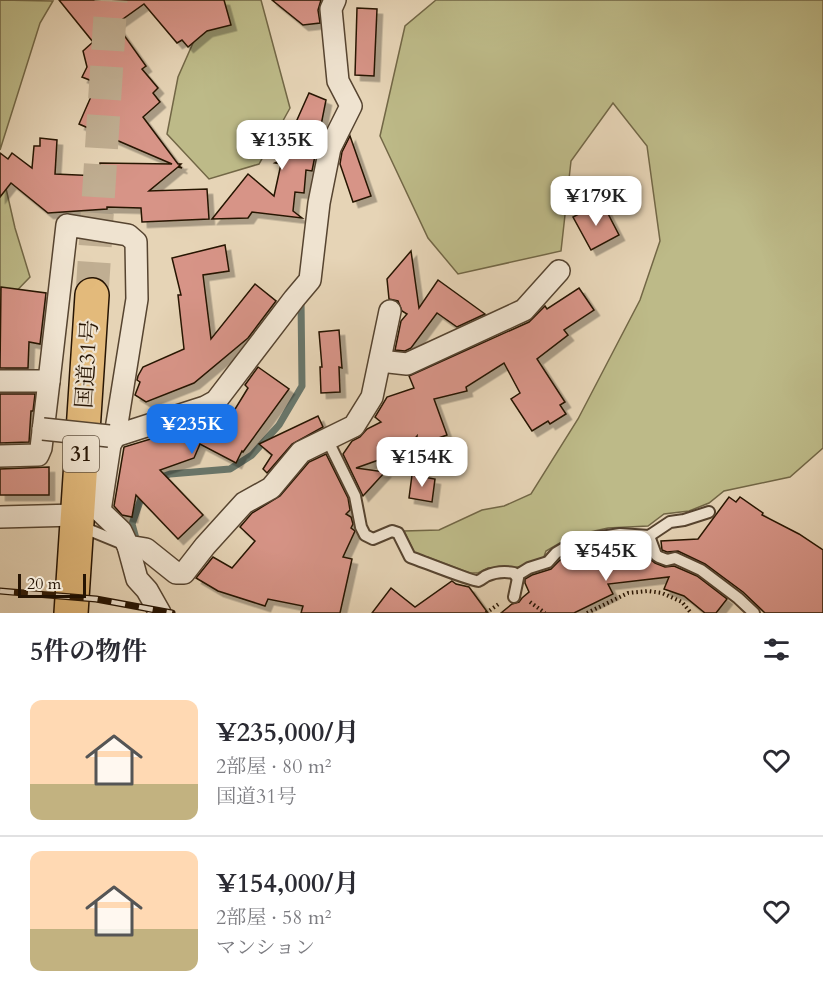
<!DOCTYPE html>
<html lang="ja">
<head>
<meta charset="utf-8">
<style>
  :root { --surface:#fff; --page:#f7f7f7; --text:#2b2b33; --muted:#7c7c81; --line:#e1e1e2; --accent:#1a73e8 }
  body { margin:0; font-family:Cardo,"Noto Serif JP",serif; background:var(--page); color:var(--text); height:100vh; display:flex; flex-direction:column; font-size:22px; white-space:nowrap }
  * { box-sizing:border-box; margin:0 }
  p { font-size:20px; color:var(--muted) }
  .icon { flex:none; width:33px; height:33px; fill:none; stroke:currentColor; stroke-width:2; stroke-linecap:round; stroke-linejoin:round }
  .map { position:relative; height:613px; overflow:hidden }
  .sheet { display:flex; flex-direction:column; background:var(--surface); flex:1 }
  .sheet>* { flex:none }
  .scale { position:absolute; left:18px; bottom:15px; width:68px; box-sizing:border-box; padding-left:6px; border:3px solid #261403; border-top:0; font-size:16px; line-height:21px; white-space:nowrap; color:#261403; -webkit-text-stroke:4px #efe3d0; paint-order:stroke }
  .price { position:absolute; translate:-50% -51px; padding:0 14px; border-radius:12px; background:#fff; color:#222; font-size:20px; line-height:39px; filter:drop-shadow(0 2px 3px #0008) }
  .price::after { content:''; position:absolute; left:50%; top:36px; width:18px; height:14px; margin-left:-9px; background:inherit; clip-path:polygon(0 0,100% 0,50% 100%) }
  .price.selected { background:var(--accent); color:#fff }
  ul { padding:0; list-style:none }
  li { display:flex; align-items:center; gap:18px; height:150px; padding:0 30px }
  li+li { border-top:2px solid var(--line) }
  li span { display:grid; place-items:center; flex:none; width:168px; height:120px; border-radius:12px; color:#555 }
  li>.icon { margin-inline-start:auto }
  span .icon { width:72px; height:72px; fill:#fffc; stroke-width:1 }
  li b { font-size:26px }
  h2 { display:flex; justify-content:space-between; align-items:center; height:72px; padding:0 30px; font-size:26px }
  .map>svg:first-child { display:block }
</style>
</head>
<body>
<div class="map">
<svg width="823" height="613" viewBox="0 0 823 613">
  <defs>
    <filter id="shadow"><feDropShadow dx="5.5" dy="5.5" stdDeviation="0" flood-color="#0004"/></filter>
  </defs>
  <rect width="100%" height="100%" fill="#e6d4b6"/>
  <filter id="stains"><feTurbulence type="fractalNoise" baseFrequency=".00333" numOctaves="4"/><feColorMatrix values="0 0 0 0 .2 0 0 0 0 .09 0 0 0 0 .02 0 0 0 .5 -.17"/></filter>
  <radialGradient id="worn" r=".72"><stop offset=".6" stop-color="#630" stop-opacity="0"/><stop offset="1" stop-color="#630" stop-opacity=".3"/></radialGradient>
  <g fill="#bdba88" stroke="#726746" stroke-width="1.5">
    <path d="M0 0 53 1 40 23 0 150Z"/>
    <path d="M212 0H261L290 108 259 164 209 179 167 134 178 77Z"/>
    <path d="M436 0H823V448L790 477 724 491 709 503 689 511 664 514 648 526 608 528 572 536 546 551 542 562 513 568H488L478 573H470L428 557 416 556 404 531 439 530 482 510 504 506 531 494 578 419 640 300 660 241 647 146 613 103 571 161 561 251 458 274 428 238 380 136 405 26Z"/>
    <path d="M0 162 15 228 30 277 0 308Z"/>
  </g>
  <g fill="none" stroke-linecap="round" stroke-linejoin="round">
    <g stroke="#69766a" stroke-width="7">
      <path d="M156 479 170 474 230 469 252 455 279 425 302 386 301 299"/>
      <path d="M138 546 132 524 143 493"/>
    </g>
  </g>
  <g fill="#d79487" stroke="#261403" stroke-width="1.5" filter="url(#shadow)">
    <path d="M59 0H224L231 25 207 31 188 47 182 40 177 43 144 4 116 24 146 66 142 69 158 88 153 93 160 102 143 117 178 164H181L179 166 182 168 178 167 149 191 207 189 209 219 142 222 141 208 107 207V209L48 213 11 183 0 197V153L8 159 12 153 32 168 34 146H40V138L57 140 55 174 100 176V163L172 164 79 124 97 83 82 77 87 67 83 51 93 42Z"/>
    <path d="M272 0H321L318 10 320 23 303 25Z"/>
    <path d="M357 8 377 9 374 76 355 75Z"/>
    <path d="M309 93 326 100 312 171 306 170 304 193 295 192 293 211 302 218 252 212 248 218 212 219 248 174 274 196 281 164 275 163 281 160 286 140H288Z"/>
    <path d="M350 136 371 196 353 202 340 164 342 152Z"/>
    <path d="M590 208 593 214 605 208 619 235 591 250 573 217Z"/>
    <path d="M225 245 229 271 203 275 211 339 255 284 276 301 248 338 194 383 146 402 135 395 140 382 137 380 138 376 143 367 184 349 178 295H181L172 258Z"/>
    <path d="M411 251 419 308 438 280 485 314 457 327 437 313 411 348 405 351 395 350 401 321 407 314 402 311 398 301 389 299 387 279Z"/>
    <path d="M1 287 46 293 40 344 29 342 28 368H0Z"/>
    <path d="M579 288 594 310 564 330 568 335 537 359 565 402 560 405 566 414 550 424 548 421 532 431 511 399 520 393 504 363 466 387 467 391 434 399 447 435 416 446 417 436 404 451 356 468 385 472 363 496 343 454 352 441 360 437 367 429 381 422 375 417 387 397 414 388 409 376 529 322 545 306 547 309Z"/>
    <path d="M339 330 342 368 339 367 340 392 321 393 320 367H322L319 332Z"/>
    <path d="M258 367 289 389 243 452 242 451 236 463 200 444 194 458 160 470 203 515 178 539 136 495 132 517 122 515 114 506 124 447 187 428 185 427 205 420 209 423 212 418 219 414 229 419 248 388 245 385Z"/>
    <path d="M0 394H35L33 411H31L29 442 0 443Z"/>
    <path d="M318 416 323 427 292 444 267 473 263 469 272 455 259 444Z"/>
    <path d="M326 454 348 498 350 510 346 514 351 517 353 524 351 528 355 531 343 557 352 559 340 613H301L303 606 268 599 265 606 218 591 196 578 213 557 232 568 255 541 240 527 252 513 280 496 309 462Z"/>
    <path d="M49 467V495H0V469Z"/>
    <path d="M412 475 435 479 432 502 409 498Z"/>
    <path d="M729 497 736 502 740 497 763 513 762 515 799 534 823 550V613H765L743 592 705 564 678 551 667 552 662 550 661 541 698 539Z"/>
    <path d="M613 545 615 553 646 550 649 558 655 563 665 567 674 566 697 576 727 599 716 613H705L684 596 664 589 669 577 608 584 613 594 574 613H501L512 604 519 602 522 598 529 592 525 583V579L532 575 551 569 560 560 584 548 587 554Z"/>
    <path d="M452 581 456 584 469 587 488 613H372L391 588 415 607Z"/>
  </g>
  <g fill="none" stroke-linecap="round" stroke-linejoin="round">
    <path stroke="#c0ae92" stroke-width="33" stroke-dasharray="33 16" stroke-linecap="butt" d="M92 295 111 0"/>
    <defs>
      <g id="service">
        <path d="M327 439 355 496 361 527 365 535 373 539 392 531 398 533 410 557C419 560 474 582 478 581 481 580 483 578 486 576 495 572 504 571 514 573L518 578 514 597"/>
        <path d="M82 527 126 545"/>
        <path d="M649 536 656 555 659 557 667 560 675 558 701 570 738 598 754 613"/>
        <path d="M516 576 529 568 548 562 556 553 576 541 620 534 649 536 670 522 684 520 709 512"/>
      </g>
      <g id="minor">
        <path d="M380 361 407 364 524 310 559 271"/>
        <path d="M0 381H49L41 448 38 455 0 456"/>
        <path d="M49 381 67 225 128 235 136 242 137 299 115 436 205 407 216 401 294 299 310 280 319 203 330 148 351 106 338 81 331 9 335 0"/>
        <path d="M109 436H115L110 445 100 511 121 531 128 546 146 549 176 573H184L205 546 244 503 271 488 301 452 354 426 372 397 390 311"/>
        <path d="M0 517 76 515"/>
        <path d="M128 546 137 579 147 590 160 613"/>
      </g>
      <path id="trunk" d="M71 613 92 295"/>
    </defs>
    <use href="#service" stroke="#564430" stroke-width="14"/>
    <use href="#minor" stroke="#564430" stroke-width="24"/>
    <use href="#trunk" stroke="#261403" stroke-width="36"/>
    <g stroke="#261403" stroke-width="4" stroke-dasharray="1.5 3" stroke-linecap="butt">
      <path d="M530 602 545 613"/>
      <path d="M486 613 500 603"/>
      <path d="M587 613 628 593 648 591 662 593 682 602 691 613"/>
    </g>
    <use href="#service" stroke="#efe3d0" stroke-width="10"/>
    <use href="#minor" stroke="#efe3d0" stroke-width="21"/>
    <use href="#trunk" stroke="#e3ba7b" stroke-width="33"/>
    <defs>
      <path id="rail" d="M0 591 96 599 172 613"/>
    </defs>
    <use href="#rail" stroke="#261403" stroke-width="7"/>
    <use href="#rail" stroke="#efe3d0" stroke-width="4.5" stroke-dasharray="14" stroke-linecap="butt"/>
    <defs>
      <path id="minor-bridge" d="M43 429 109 436"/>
    </defs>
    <use href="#minor-bridge" stroke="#564430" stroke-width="24" stroke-linecap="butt"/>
    <use href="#minor-bridge" stroke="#efe3d0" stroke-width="21"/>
  </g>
  <g text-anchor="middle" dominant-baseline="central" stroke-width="4.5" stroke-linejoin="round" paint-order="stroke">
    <rect fill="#efe3d0" stroke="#625240" stroke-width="1.5" x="63" y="436" width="36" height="36" rx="4.5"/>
    <g font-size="21" font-weight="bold" fill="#261403">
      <text x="81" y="454">31</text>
    </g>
    <g font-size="22" fill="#261403" stroke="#efe3d0">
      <text transform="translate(87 364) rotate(-86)">国道31号</text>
    </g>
  </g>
  <rect width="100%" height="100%" filter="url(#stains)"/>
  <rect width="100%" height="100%" fill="url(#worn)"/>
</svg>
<div class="scale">20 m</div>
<b class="price" style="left:282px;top:171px">¥135K</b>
<b class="price" style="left:596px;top:227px">¥179K</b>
<b class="price selected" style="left:192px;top:455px">¥235K</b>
<b class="price" style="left:422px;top:488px">¥154K</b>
<b class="price" style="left:606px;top:582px">¥545K</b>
</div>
<section class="sheet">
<h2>5件の物件<svg class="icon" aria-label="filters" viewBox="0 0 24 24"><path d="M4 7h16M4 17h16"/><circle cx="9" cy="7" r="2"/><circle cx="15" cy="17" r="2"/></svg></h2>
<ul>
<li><span style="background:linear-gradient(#ffd9b3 70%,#c2b280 0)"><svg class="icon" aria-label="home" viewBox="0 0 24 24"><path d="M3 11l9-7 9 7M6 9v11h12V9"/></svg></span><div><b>¥235,000/月</b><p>2部屋 · 80 m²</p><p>国道31号</p></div><svg class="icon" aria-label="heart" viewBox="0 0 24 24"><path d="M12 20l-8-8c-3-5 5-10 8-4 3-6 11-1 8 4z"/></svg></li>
<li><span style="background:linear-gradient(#ffd9b3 65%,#c2b280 0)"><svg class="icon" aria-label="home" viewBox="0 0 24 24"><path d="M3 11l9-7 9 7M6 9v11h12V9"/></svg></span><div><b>¥154,000/月</b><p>2部屋 · 58 m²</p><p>マンション</p></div><svg class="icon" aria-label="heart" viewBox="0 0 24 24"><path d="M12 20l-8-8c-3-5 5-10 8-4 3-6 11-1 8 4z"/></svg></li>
</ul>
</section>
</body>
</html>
